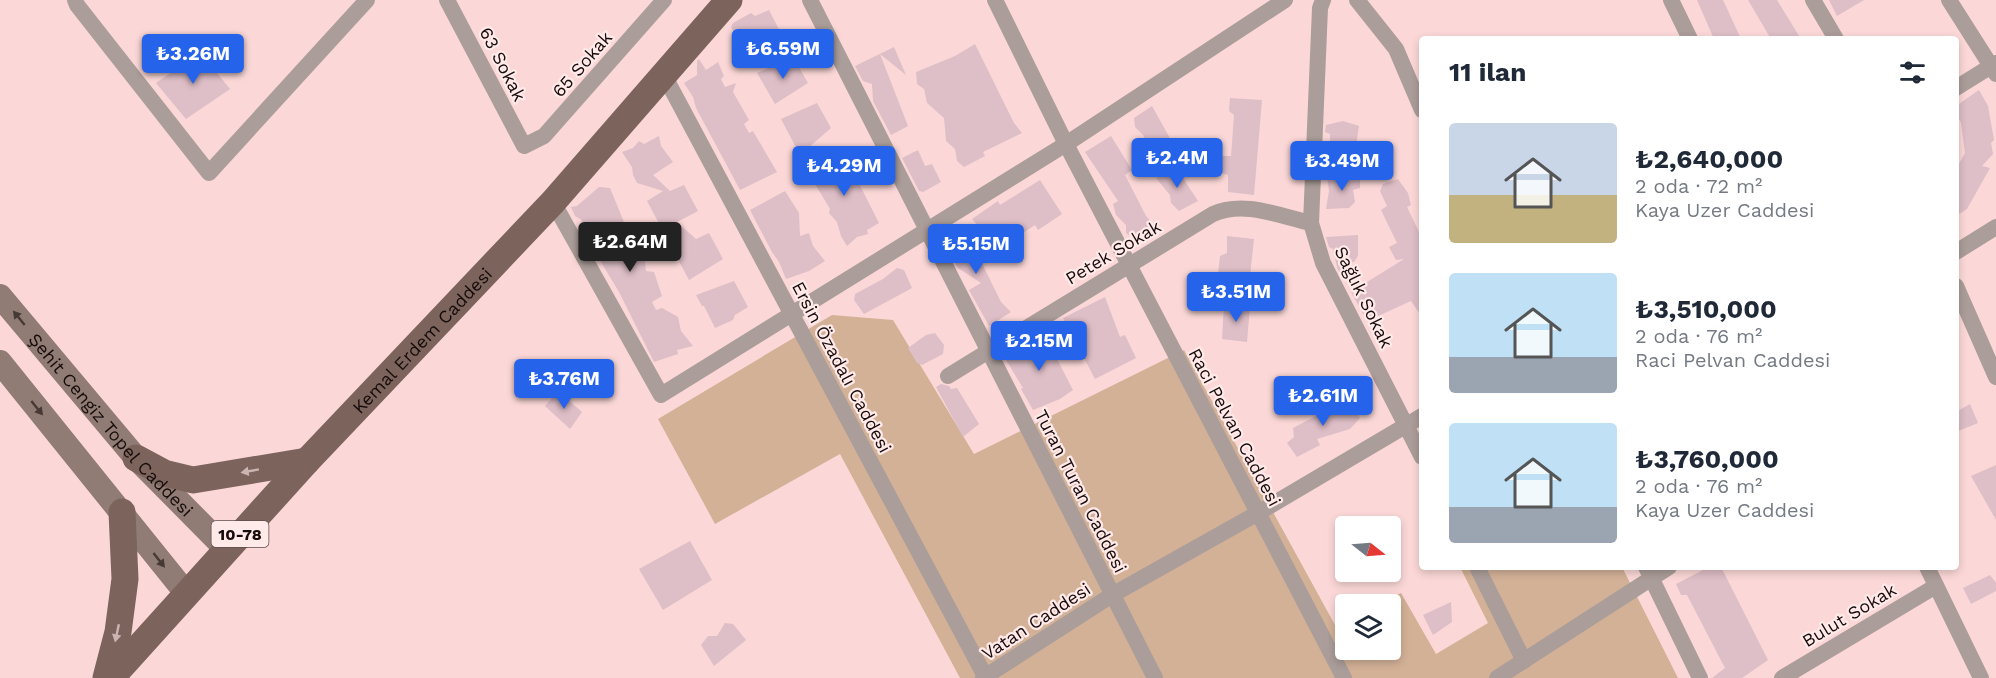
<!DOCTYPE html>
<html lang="tr">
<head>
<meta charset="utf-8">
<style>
  :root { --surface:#fff; --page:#f2f2f3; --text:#1f2937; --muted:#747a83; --accent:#2563eb }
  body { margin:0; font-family:"Work Sans",sans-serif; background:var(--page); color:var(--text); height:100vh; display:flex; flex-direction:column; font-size:22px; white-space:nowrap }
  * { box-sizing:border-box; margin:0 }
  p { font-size:20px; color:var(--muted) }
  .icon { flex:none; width:33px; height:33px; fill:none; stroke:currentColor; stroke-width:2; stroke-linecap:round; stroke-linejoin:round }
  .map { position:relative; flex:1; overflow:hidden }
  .sheet { position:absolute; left:1419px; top:36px; width:540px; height:534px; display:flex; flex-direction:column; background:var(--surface); border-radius:6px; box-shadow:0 3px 9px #0003 }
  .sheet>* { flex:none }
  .needle { width:39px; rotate:107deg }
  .tools { position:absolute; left:1335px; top:516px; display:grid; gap:12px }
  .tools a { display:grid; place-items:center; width:66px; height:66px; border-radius:6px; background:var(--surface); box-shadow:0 3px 9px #0003; font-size:30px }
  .price { position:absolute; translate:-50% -51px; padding:0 14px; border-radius:6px; background:var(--accent); color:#fff; font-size:20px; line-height:39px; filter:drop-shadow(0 2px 3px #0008) }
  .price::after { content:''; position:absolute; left:50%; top:36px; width:18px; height:14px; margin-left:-9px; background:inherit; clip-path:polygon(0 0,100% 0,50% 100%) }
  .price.on { background:#222; color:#fff }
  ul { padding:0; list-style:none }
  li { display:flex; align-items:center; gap:18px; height:150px; padding:0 30px }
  li span { display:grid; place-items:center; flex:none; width:168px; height:120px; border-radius:6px; color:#555 }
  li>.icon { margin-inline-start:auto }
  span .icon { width:72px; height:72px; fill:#fffc; stroke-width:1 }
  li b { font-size:26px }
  h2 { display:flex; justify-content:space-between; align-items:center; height:72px; padding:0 30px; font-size:26px }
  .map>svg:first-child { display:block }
</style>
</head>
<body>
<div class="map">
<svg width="1996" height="678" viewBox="0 0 1996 678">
  <rect width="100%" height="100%" fill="#fbd8d7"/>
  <path fill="#d3b197" d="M832 315 893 320 974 454 1184 350 1335 625 1345 621 1346 650H1390V604H1378L1401 593 1436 654 1488 623 1460 567H1622L1678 678H960L840 454 715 524 658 419Z"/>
  <g fill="#debec7">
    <path d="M1697 0H1723L1741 39H1714Z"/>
    <path d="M1748 0H1777L1801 39H1771Z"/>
    <path d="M1829 0H1864L1837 16Z"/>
    <path d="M769 10 783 37 749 60 731 27 733 23 751 13 755 16Z"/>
    <path d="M975 44 1014 123 1022 133 983 152 985 156 964 167 957 161 955 149 946 141 944 118 927 103 924 89 917 84 916 72 955 56Z"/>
    <path d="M894 47 906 75 880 54 908 126 891 135 873 101 872 84 863 81 855 66Z"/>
    <path d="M200 52 230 89 186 119 156 83 172 72 171 65 178 60 186 62Z"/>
    <path d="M793 57 808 83 775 104 757 73Z"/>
    <path d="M699 59 706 70 718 62 724 76 721 79 725 87 736 83 733 92 749 120 744 124 749 133 753 131 777 172 740 190 696 108 693 97 684 83 697 75V61Z"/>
    <path d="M1979 90 1988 106 1994 140 1991 143 1993 154 1982 166 1990 168 1967 209 1956 216V169L1965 153 1961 123 1956 113V106Z"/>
    <path d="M1230 98 1262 100 1254 195 1228 192V175L1221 173 1222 156H1231L1234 115 1229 111Z"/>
    <path d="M817 103 831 128 800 155 781 119Z"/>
    <path d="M1152 106 1171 140 1154 152 1145 145 1144 136 1135 127 1134 118Z"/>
    <path d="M1343 121 1359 126 1356 146 1360 155 1326 173 1325 152 1330 148V134L1325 132 1326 125Z"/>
    <path d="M659 136 661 146 673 162 653 175 670 191 684 185 698 211 677 222 696 239 709 233 723 259 689 280 647 201 663 191 637 183 633 175 632 167 622 152 633 148 639 141 644 144Z"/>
    <path d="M1111 136 1132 170 1125 175 1146 216 1155 226 1135 239 1126 233V225L1116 215 1113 204 1118 201 1085 152Z"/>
    <path d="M842 150 879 223 867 230 868 234 857 237 847 246 841 236 837 222 829 213 830 209 806 169Z"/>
    <path d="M918 150 925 166 932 164 941 182 923 192 919 191 902 158Z"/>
    <path d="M1175 166 1198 201 1179 211 1171 203 1170 195 1156 178Z"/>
    <path d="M1327 177 1360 178V188L1353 190 1355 202 1349 208 1326 209 1329 191Z"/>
    <path d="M1398 179 1408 193 1411 205 1407 207 1419 232 1422 230V317L1411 301 1367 321 1351 292 1404 259 1396 260 1389 247 1397 243 1381 210 1387 206 1380 191 1383 184Z"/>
    <path d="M1040 180 1062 214 1038 230 1035 225 999 249 972 219 998 201 1000 205Z"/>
    <path d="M599 187 610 188 626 227 633 230 634 240 644 254 646 271 654 272 662 296 652 302 656 310 662 308 678 317 681 331 693 346 677 350 678 354 654 362 619 292 580 227 582 220 575 216 571 207 577 206Z"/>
    <path d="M785 191 799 213 800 236 809 233 813 246 825 261 809 271 786 279 779 262 772 252 750 210Z"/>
    <path d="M963 225 1001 302 1011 312 989 326 969 290 981 283 958 268 942 237Z"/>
    <path d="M1358 235V256L1354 262H1347L1342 278 1337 267 1333 249 1329 247 1326 237Z"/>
    <path d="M1227 236 1254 239 1250 276 1240 277 1218 274 1220 256 1227 253Z"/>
    <path d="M897 268 904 270 912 288 864 314 854 300 855 294 883 279Z"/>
    <path d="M1203 279 1205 292 1190 298 1188 283Z"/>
    <path d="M734 281 748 307 735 315 733 320 715 328 704 306H702L696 295Z"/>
    <path d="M1105 297 1120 337 1125 335 1136 358 1095 379 1063 318Z"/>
    <path d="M1224 304 1250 306 1247 342 1222 339Z"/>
    <path d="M1043 332 1073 390 1060 399 1033 410 1021 389 1023 388 1003 355Z"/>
    <path d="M935 333 944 345 943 354 922 365 917 363 908 348 926 335Z"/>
    <path d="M941 384 949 386 951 389 957 388 979 424 963 437 936 387Z"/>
    <path d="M558 391 582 412 570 429 545 406Z"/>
    <path d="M1349 399 1360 418 1350 429 1317 439 1320 445 1297 457 1287 443 1294 437 1293 428Z"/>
    <path d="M1970 404 1978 423 1956 432V412Z"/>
    <path d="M1996 465V520L1971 476Z"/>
    <path d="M690 541 712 580 663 610 639 569Z"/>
    <path d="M1709 567H1721L1768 660 1742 678H1712L1725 668 1687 595H1681L1676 584Z"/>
    <path d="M1990 575 1996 583V591L1971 604 1963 588Z"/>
    <path d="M1451 602 1452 622 1433 635 1423 615Z"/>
    <path d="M725 623 733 624 746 640 714 666 701 645 708 636H717Z"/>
  </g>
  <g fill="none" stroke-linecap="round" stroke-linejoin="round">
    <g stroke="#ab9d99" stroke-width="16">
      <path d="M75 0 77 5 209 173 367 0"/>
      <path d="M447 0 524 146 544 136 664 0"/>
      <path d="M810 0 1155 678"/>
      <path d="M995 0 1066 144 1344 678"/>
      <path d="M1323 0 1320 8 1311 223 1323 263 1422 457"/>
      <path d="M1357 0 1396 49 1422 110"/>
      <path d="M1671 0 1690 39"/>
      <path d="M1813 0 1836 39"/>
      <path d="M1949 0 1996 74"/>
      <path d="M664 75 986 678"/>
      <path d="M1956 88 1996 63"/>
      <path d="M553 202 661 395 1066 144 1285 0"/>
      <path d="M1956 252 1996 227"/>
      <path d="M1956 286 1996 377"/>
      <path d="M948 376 1213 214C1244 200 1279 216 1311 223"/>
      <path d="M1477 567 1524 661"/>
      <path d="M1646 567 1700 678"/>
      <path d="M1927 567 1981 678"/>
      <path d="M983 678 1112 595 1258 513 1422 416"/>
      <path d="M1497 678 1669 567"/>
      <path d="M1782 678 1936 586"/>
    </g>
    <g stroke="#907c75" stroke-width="24">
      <path id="s1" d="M0 296 136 458 226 549"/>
      <path d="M0 362 186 593"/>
    </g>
    <g stroke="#7c645c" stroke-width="27">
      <path d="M136 458 164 473 193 480 307 461"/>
      <path d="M106 678 118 632 125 579 122 512"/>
      <path id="s2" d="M111 678 307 461 553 202 729 0"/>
    </g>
  </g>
  <defs><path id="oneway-solid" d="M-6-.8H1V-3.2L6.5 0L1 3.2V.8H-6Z" transform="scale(1.5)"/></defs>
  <g fill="#473936">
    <use href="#oneway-solid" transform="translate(19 318) rotate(-129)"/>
    <use href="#oneway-solid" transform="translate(37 408) rotate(51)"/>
    <use href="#oneway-solid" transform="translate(159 560) rotate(52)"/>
  </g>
  <g fill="#cbb4b1">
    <use href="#oneway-solid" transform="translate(250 471) rotate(170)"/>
    <use href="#oneway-solid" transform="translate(117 633) rotate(102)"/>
  </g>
  <g text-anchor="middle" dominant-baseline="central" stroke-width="4.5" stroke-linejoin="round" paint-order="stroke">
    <rect fill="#ffe9e9" stroke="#5d4e4e" stroke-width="1.5" x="211.5" y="521" width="57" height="26" rx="4.5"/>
    <g font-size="16" font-weight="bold" fill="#170c0c">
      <text x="240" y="534">10-78</text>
    </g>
    <g font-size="18" fill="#170c0c" stroke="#ffe9e9">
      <text transform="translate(503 64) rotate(63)">63 Sokak</text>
      <text transform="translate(582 64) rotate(-49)">65 Sokak</text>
      <text transform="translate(1113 252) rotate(-31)">Petek Sokak</text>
      <text transform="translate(1364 297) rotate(64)">Sağlık Sokak</text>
      <text stroke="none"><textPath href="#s2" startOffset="459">Kemal Erdem Caddesi</textPath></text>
      <text transform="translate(842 367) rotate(62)">Ersin Özadalı Caddesi</text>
      <text stroke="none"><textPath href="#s1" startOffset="170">Şehit Cengiz Topel Caddesi</textPath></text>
      <text transform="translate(1235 427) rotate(62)">Raci Pelvan Caddesi</text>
      <text transform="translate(1081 491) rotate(63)">Turan Turan Caddesi</text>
      <text transform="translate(1849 615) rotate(-31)">Bulut Sokak</text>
      <text transform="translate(1036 621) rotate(-33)">Vatan Caddesi</text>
    </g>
  </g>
</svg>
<div class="tools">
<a><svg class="needle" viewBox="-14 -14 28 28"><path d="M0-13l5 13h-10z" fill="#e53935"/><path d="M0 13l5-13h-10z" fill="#747a83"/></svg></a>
<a><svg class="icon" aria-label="layers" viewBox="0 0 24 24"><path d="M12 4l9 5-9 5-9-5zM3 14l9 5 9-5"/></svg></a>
</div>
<b class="price" style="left:783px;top:80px">₺6.59M</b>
<b class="price" style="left:193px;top:85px">₺3.26M</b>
<b class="price" style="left:1177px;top:189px">₺2.4M</b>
<b class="price" style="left:1342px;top:192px">₺3.49M</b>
<b class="price" style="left:844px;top:197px">₺4.29M</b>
<b class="price on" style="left:630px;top:273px">₺2.64M</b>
<b class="price" style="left:976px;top:275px">₺5.15M</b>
<b class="price" style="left:1236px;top:323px">₺3.51M</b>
<b class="price" style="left:1039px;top:372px">₺2.15M</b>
<b class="price" style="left:564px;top:410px">₺3.76M</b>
<b class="price" style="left:1323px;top:427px">₺2.61M</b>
<section class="sheet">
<h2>11 ilan<svg class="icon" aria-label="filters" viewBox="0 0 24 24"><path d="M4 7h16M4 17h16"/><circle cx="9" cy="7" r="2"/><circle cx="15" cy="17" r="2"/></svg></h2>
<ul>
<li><span style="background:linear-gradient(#c9d6e8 60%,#c2b280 0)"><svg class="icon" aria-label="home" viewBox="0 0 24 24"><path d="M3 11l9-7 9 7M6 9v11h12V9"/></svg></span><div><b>₺2,640,000</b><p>2 oda · 72 m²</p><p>Kaya Uzer Caddesi</p></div></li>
<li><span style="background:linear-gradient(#bfe0f5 70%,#9aa5b1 0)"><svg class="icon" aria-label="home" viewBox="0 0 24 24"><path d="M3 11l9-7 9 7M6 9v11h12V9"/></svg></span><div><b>₺3,510,000</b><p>2 oda · 76 m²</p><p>Raci Pelvan Caddesi</p></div></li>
<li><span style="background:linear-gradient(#bfe0f5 70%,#9aa5b1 0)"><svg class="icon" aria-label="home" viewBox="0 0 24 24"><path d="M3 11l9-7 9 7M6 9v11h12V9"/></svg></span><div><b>₺3,760,000</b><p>2 oda · 76 m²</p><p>Kaya Uzer Caddesi</p></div></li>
</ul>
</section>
</div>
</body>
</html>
